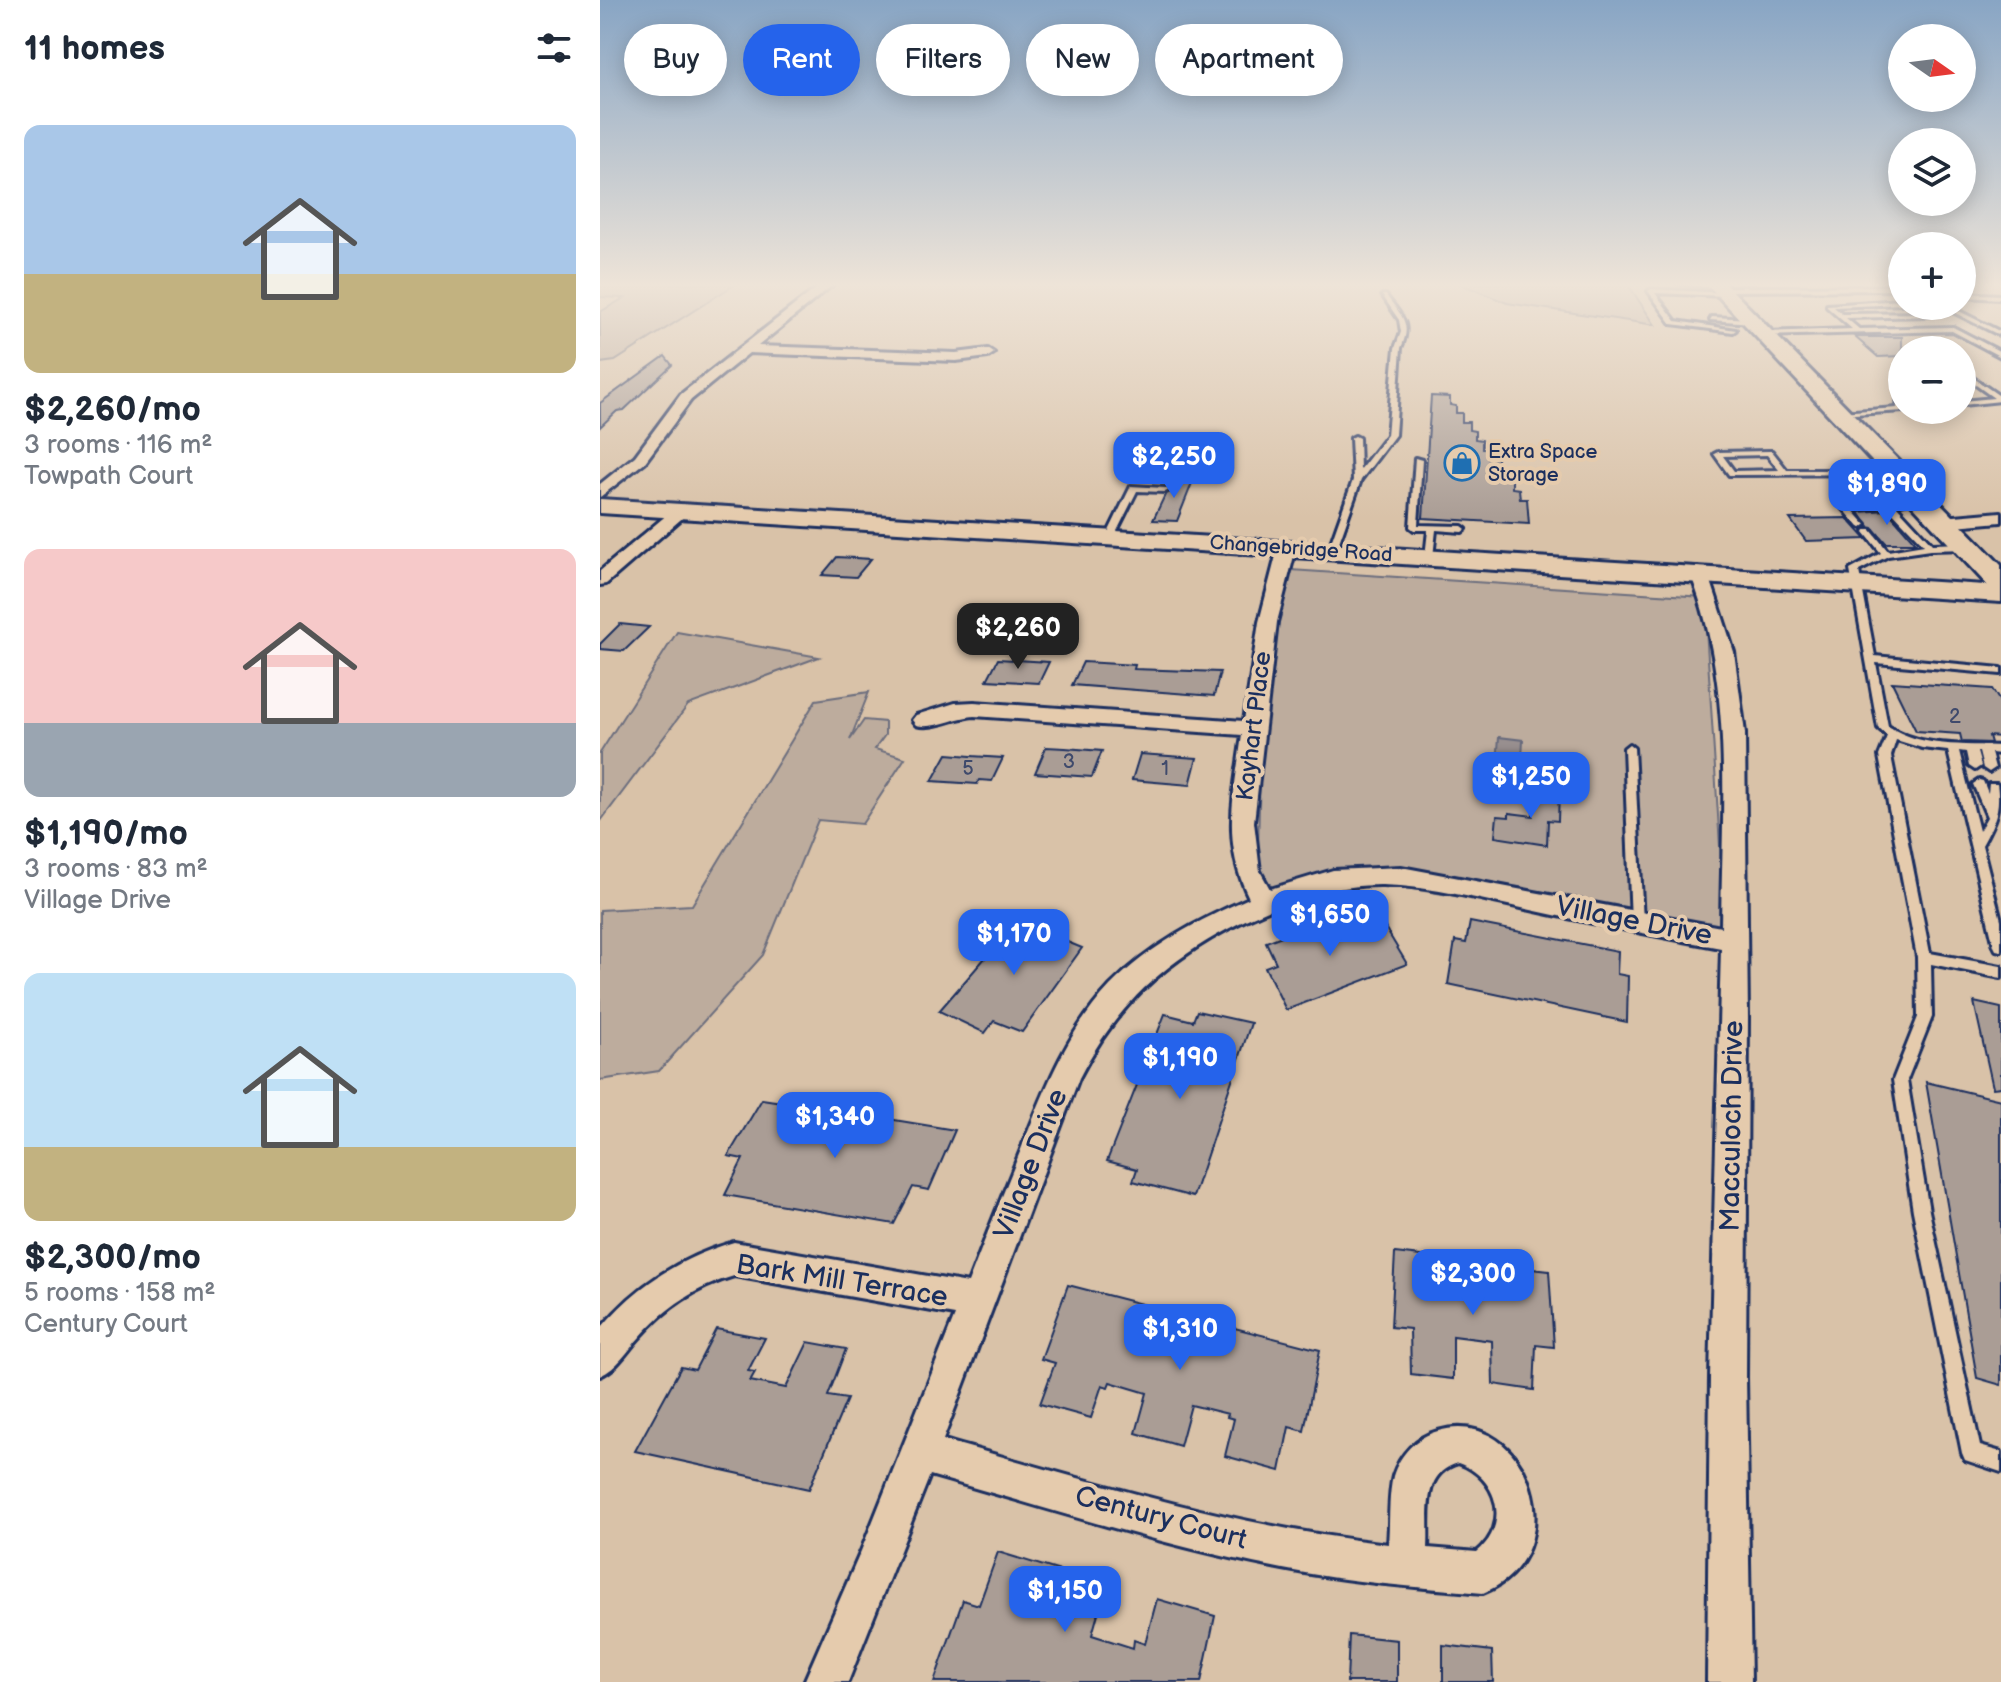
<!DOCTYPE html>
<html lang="en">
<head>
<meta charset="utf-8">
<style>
  :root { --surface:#fff; --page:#f6f6f7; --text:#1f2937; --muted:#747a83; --accent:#2563eb }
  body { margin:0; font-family:"Balsamiq Sans",sans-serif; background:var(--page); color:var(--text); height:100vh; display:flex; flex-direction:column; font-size:30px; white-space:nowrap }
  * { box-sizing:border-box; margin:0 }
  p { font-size:26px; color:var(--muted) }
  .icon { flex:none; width:44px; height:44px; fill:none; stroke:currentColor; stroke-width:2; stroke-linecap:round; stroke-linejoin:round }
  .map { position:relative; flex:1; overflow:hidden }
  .sheet { display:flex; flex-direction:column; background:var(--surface); width:600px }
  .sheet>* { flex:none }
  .hud { position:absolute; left:24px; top:24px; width:760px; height:72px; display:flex; gap:16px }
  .needle { width:52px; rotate:104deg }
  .tools { position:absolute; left:1288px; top:24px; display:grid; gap:16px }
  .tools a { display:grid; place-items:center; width:88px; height:88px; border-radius:50%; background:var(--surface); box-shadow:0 4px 20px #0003; font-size:40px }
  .price { position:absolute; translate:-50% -68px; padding:0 18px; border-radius:16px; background:var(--accent); color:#fff; font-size:26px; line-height:52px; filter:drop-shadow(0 2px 4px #0008) }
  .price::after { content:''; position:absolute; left:50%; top:48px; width:24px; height:18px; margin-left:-12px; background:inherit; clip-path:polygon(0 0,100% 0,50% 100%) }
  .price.active { background:#222; color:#fff }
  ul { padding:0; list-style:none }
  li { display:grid; align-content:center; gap:16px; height:424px; padding:0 24px }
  li span { display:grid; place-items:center; height:248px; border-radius:16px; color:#555 }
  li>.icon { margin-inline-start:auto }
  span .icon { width:144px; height:144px; fill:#fffc; stroke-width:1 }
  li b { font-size:34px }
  h2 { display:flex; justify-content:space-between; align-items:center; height:96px; padding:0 24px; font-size:34px }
  .tag { padding:0 28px; border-radius:36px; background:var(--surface); box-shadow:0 4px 20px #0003; font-size:28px; line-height:72px }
  .tag.active { background:var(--accent); color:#fff }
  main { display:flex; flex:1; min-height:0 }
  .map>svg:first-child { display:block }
</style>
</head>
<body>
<main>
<section class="sheet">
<h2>11 homes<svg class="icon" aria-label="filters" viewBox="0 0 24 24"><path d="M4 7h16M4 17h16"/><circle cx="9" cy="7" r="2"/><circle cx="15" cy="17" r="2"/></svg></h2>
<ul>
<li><span style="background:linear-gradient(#a9c7e8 60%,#c2b280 0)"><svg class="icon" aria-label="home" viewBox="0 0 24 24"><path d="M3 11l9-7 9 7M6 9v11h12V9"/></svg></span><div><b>$2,260/mo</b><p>3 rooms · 116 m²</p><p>Towpath Court</p></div></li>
<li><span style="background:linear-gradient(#f6c9c9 70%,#9aa5b1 0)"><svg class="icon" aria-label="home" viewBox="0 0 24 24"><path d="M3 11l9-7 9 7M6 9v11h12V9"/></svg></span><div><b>$1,190/mo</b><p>3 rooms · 83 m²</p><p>Village Drive</p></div></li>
<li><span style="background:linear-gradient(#bfe0f5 70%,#c2b280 0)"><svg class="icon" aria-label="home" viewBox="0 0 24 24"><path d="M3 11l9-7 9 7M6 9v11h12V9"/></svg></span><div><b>$2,300/mo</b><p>5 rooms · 158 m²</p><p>Century Court</p></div></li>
</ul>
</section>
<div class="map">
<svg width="1401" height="1682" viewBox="0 0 1401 1682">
  <rect width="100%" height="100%" fill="#d9c2a8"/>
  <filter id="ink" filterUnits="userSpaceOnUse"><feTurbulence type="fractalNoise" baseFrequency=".0125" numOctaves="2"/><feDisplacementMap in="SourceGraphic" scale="16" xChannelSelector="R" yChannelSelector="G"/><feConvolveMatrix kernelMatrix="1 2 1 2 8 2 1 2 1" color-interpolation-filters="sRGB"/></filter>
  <g filter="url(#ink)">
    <g fill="#bdac9d" stroke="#6c6e7e" stroke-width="2">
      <path d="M0 283H137L15 361 0 363V312L24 298 0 297Z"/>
      <path d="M858 283H1027L1055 325 907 303Z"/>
      <path d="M675 569 1104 597 1126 940 763 881 657 895 663 634Z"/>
      <path d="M77 632 219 657 88 705 0 822V753Z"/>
      <path d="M269 692 250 740 264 720 285 722V735L275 749 305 758 262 824 218 820 163 955 59 1071 0 1080V910L92 905 216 700Z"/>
    </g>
    <path fill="#988f8f" stroke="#66697b" stroke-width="2" d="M899 737 923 740 921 779 909 772 902 777 896 776Z"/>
    <g fill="#aa9d95" stroke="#1b2f5e" stroke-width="2">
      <path d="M1255 337H1302V356L1278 357Z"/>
      <path d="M65 356 72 365 24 410 17 411 0 427V403Z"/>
      <path d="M831 396 850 397V405L856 406V413H862V422H869V430L875 431V439L882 440V449H888V458H897V468H904V478H912V488L919 489 920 499H927L929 524 823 518Z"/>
      <path d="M574 476 594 478 577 521 553 520 565 495 572 491 569 487Z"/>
      <path d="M1287 510 1316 543H1286L1273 528 1268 527 1259 512Z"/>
      <path d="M1247 518 1266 539 1206 541 1190 519Z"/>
      <path d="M237 557 271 559 256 577 222 575Z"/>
      <path d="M20 624 49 627 24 651 0 649V644Z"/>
      <path d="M398 659 449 662 439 683 387 680Z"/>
      <path d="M483 662 535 665 534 669 620 672 614 696 472 685Z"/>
      <path d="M1292 682 1392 689 1401 703V737L1389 736 1391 743 1362 742 1360 734 1316 731Z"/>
      <path d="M446 747 465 748 502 751 492 777 435 773Z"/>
      <path d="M347 754 371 756 403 758 392 781 379 780 377 784 332 781Z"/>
      <path d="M540 754 597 758 590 785 532 780Z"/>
      <path d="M935 788 959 791 958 821 948 820 947 845 895 837 897 816 909 817V813L933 816Z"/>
      <path d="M755 908 770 929 783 924 807 964 686 1010 665 967 676 963 666 942Z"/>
      <path d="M424 913 466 931 460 939 482 948 422 1032 394 1021 385 1033 339 1011Z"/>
      <path d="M870 922 1018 951 1017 974 1028 976 1027 1022 848 984 855 941 866 943Z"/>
      <path d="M1374 1002 1401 1008V1087L1393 1088Z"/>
      <path d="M597 1011 651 1023 593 1197 533 1181 537 1169 507 1161 565 1014 593 1021Z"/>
      <path d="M1326 1082 1401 1100V1385L1377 1378Z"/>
      <path d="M162 1099 234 1110 355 1130 329 1190 313 1187 294 1224 125 1195 143 1159 128 1156Z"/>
      <path d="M795 1253 854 1260V1283L891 1288 890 1264 949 1271 954 1347 936 1345 934 1390 893 1384 892 1341 853 1336V1379L811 1374 810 1329 791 1327Z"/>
      <path d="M468 1285 720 1350 704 1431 689 1427 680 1471 625 1456 634 1419 627 1417 628 1414 591 1405 580 1446 536 1433 547 1393 510 1382 508 1387 502 1385 491 1418 440 1404 455 1363 441 1359Z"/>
      <path d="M116 1329 165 1338 148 1371 155 1372 150 1381 186 1388 208 1342 246 1349 228 1396 247 1399 209 1489 35 1451 81 1367 95 1370Z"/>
      <path d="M398 1552 506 1585 492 1635 533 1648 534 1640 545 1644 557 1599 615 1616 601 1682H334L363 1600 379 1605Z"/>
      <path d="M749 1635 797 1640V1682H747Z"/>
      <path d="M843 1645 892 1651 893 1682H843Z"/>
    </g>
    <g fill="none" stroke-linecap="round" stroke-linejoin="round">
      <defs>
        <g id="service">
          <path d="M1074 283H1094L1121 286 1118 288Z"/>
          <path d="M1302 286V290L1121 291 1118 289 1121 287Z"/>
          <path d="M1051 289 1128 293 1126 296 1055 293 1076 321 1136 330 1133 332 1072 324 1048 291Z"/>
          <path d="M1362 293 1401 295V299L1362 297Z"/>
          <path d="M782 295H786C800 315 813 322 801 348L795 435 761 480 736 551 732 554 728 551 753 480 751 438 755 436 759 438 760 470 787 435 795 348 801 332 799 320Z"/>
          <path d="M1302 300V304L1234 307 1242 314 1331 313 1329 316 1246 318 1259 329 1353 327 1401 352V357L1352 331 1164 336 1161 334 1164 332 1252 329 1227 307V305Z"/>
          <path d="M1341 306H1349L1401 332V336Z"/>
          <path d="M1112 317 1152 319 1155 321 1152 323 1110 320Z"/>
          <path d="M1302 361V410H1306L1304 411 1238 415V413L1240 412 1297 408 1299 363Z"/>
          <path d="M1362 370 1401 397V401L1362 405V401L1394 398 1362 375Z"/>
          <path d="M1169 451H1172L1187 470H1295L1299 472 1295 474 1132 475H1129L1114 454 1118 452ZM1167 455 1179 470 1134 471 1123 456Z"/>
          <path d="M815 458 822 460 818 525 862 526 866 529 862 532 836 530 833 557 829 560 825 557 828 530H814L810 527Z"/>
          <path d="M531 486 565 488 569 490 565 492 537 491 514 537 507 539 506 537Z"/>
          <path d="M1319 495 1323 497 1322 499 1296 505 1332 544 1367 543 1371 546 1367 549 1330 550 1288 556 1259 571 1275 656 1401 668V674L1276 663 1288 726C1321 748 1364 744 1401 746V754L1391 753 1395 768 1389 772 1383 768 1379 752H1377L1381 766 1375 770 1369 766 1366 752 1359 751 1379 831 1387 817 1373 784 1379 780 1383 781 1388 793 1389 784H1397C1401 810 1394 823 1382 845L1401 920V951L1396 950 1394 946 1348 751 1322 748 1296 740 1291 756 1330 953 1401 966V978L1331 964 1332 1017 1307 1080 1329 1211 1380 1446 1401 1452V1472L1365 1460 1362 1453 1313 1211 1293 1080 1318 1017 1317 957 1279 756 1287 736 1278 728 1250 570 1281 553 1264 532 1265 530H1271L1288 551 1324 545 1288 507 1252 509 1266 525 1262 528 1259 527 1242 507 1246 505 1290 502Z"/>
          <path d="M1029 744 1034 748 1043 922 1042 926 1037 927 1032 926 1031 922 1024 748Z"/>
        </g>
        <g id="minor">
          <path d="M223 283H235L158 346 356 353 388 349 394 353 388 357 356 361 149 353 91 400 45 462 0 497V484L35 456 81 394Z"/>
          <path d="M81 506 89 511 87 514 6 584 0 585V571L75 508Z"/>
          <path d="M1401 512V522L1343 527 1335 522 1343 517Z"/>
          <path d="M687 543 696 548 677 622 654 822 660 871 670 889 733 870 801 867 1121 927C1122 808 1134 689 1091 575L1100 570 1109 575 1134 652 1145 733 1148 1018 1146 1378 1151 1682H1107L1110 1378 1121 948C1057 936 994 924 931 910 882 900 832 886 782 885 698 884 585 941 530 1003 509 1026 493 1051 479 1078L343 1440C490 1481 636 1527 788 1544 790 1522 788 1497 793 1476 800 1454 816 1437 838 1431 929 1405 978 1554 883 1593 816 1587 749 1582 683 1569 564 1546 447 1508 330 1475L248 1682H204L261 1551 355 1315 134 1276C96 1287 66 1307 40 1337 27 1351 18 1368 0 1376V1329C37 1285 79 1258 134 1242L368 1283C385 1239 402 1196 420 1152 444 1092 465 1034 510 986 549 946 599 920 649 898 621 841 634 795 642 735L374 716C356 717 333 730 316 725L312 720 316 715 355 703 374 702 644 721 659 622 678 548ZM858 1463C898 1477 911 1524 877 1552L828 1548C830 1515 820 1474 858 1463Z"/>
        </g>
        <path id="secondary" d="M0 499 1401 586V602L0 513Z"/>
        <path id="primary" d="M1106 283H1125L1401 565V591L1390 588Z"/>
      </defs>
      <use href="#service" stroke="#1b2f5e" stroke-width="6"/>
      <use href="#minor" stroke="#1b2f5e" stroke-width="6"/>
      <use href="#secondary" stroke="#1b2f5e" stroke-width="6"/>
      <use href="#primary" stroke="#1b2f5e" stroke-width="6"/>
      <use href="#service" fill="#e5cbad" fill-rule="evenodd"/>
      <use href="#minor" fill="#e5cbad" fill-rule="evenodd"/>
      <use href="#secondary" fill="#e5cbad" fill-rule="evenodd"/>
      <use href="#primary" fill="#e5cbad" fill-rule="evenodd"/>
    </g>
  </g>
  <linearGradient id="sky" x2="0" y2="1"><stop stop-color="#88a5c4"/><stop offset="0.55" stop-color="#eee4d8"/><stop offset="1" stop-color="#eee4d8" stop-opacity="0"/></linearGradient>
  <rect width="1401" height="518" fill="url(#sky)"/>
  <defs>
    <symbol id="shop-ring" viewBox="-11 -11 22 22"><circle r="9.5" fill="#e5cbad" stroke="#1f6fb2" stroke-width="1.5"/><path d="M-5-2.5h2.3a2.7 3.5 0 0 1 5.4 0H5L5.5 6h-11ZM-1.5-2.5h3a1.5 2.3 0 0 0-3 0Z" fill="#1f6fb2"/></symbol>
  </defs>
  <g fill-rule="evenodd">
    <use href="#shop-ring" x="842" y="443" width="40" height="40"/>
  </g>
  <g text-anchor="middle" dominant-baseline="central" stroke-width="8" stroke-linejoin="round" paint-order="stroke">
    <g font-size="20" fill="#1b2f5e" stroke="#e5cbad" text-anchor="start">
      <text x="888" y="452">Extra Space<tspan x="888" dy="23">Storage</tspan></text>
    </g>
    <g font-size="20" fill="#1b2f5e" stroke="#e5cbad">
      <text transform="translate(701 549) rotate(4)">Changebridge Road</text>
    </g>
    <g font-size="20" fill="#3f4a6c">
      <text x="1355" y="717">2</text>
      <text x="469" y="762">3</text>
      <text x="368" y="769">5</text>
      <text x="565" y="769">1</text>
    </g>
    <g font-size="24" fill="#1b2f5e" stroke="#e5cbad">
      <text transform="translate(654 726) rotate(-83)">Kayhart Place</text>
    </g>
    <g font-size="28" fill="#1b2f5e" stroke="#e5cbad">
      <text transform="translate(1034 921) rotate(11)">Village Drive</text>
      <text transform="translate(1132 1126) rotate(-89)">Macculoch Drive</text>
      <text transform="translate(431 1164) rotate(-69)">Village Drive</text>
      <text transform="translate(242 1281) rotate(9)">Bark Mill Terrace</text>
      <text transform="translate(561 1518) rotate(15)">Century Court</text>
    </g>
  </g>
</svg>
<div class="tools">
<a><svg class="needle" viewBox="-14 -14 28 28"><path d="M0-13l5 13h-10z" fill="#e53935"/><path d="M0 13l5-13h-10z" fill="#747a83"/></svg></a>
<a><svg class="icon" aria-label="layers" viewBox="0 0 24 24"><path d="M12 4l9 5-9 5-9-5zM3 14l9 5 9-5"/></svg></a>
<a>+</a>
<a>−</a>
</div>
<b class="price" style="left:574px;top:500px">$2,250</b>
<b class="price" style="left:1287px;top:527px">$1,890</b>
<b class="price active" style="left:418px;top:671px">$2,260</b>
<b class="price" style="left:931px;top:820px">$1,250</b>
<b class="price" style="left:730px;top:958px">$1,650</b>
<b class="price" style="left:414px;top:977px">$1,170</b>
<b class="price" style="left:580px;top:1101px">$1,190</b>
<b class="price" style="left:235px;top:1160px">$1,340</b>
<b class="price" style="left:873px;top:1317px">$2,300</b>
<b class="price" style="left:580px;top:1372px">$1,310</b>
<b class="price" style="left:465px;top:1634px">$1,150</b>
<div class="hud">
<a class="tag">Buy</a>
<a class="tag active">Rent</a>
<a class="tag">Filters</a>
<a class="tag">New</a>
<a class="tag">Apartment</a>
</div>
</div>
</main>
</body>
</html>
